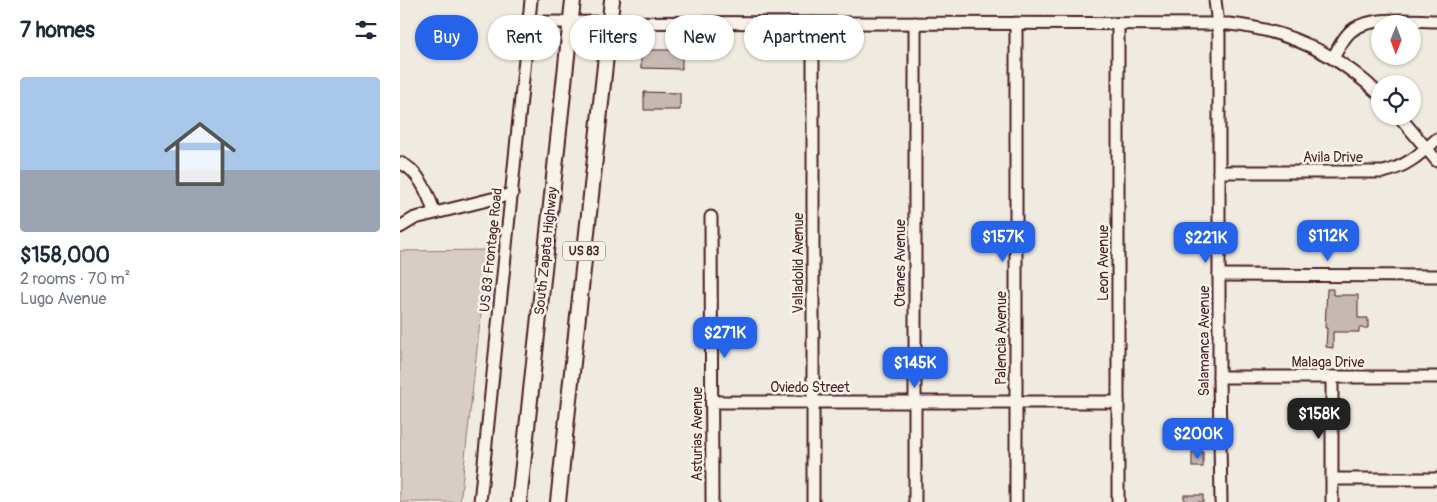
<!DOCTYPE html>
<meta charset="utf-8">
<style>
:root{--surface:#fff;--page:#f6f6f7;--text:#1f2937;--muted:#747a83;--line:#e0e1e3;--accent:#2563eb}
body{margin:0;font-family:Pangolin,sans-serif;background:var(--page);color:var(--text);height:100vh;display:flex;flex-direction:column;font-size:19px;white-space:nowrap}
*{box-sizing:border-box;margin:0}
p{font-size:16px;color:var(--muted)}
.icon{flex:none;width:28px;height:28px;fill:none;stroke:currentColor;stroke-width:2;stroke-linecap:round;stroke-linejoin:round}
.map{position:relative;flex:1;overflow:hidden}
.side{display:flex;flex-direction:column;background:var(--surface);width:400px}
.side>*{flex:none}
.banner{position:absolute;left:15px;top:15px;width:475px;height:45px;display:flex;gap:10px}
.needle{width:32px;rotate:181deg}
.controls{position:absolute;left:971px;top:15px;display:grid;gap:10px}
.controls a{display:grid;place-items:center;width:50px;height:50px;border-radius:50%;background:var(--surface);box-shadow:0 1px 4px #0004;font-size:25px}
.price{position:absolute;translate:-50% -42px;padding:0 11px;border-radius:10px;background:var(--accent);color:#fff;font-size:16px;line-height:32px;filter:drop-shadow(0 1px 2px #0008)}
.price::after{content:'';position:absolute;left:50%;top:30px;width:15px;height:11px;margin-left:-8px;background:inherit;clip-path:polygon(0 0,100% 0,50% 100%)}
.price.current{background:#222;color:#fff}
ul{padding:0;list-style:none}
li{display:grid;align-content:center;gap:10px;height:265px;padding:0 20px}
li+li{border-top:1px solid var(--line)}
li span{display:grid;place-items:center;height:155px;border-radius:5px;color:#555}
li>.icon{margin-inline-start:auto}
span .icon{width:90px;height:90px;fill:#fffc;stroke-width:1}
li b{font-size:21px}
h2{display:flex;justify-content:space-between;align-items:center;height:60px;padding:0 20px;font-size:21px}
.pill{padding:0 18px;border-radius:22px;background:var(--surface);box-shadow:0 1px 4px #0004;font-size:18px;line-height:45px}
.pill.current{background:var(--accent);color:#fff}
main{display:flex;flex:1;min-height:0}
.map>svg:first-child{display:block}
.green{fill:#d8cdc6;stroke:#917678}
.building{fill:#c6b8b3;stroke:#4a1f2b}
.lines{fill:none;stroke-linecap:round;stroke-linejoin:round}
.minor-casing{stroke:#4a1f2b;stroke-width:15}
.major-casing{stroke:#4a1f2b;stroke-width:18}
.minor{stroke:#f7f3e8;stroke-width:11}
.major{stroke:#f7f3e8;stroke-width:14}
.labels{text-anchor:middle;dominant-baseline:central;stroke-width:5;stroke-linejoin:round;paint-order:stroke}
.shield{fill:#f7f3e8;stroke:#7e5f64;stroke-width:1}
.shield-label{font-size:12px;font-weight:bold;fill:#4a1f2b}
.street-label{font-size:14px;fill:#4a1f2b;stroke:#f7f3e8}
</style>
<main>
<section class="side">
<h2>7 homes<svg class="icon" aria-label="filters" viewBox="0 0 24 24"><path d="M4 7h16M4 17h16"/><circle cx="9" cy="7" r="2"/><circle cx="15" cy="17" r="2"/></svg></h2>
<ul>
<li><span style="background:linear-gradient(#a9c7e8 60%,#9aa5b1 0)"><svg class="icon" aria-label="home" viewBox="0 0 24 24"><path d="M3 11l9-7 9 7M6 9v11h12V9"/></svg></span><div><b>$158,000</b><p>2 rooms · 70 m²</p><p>Lugo Avenue</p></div></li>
</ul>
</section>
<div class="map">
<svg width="1037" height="502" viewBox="0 0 1037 502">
<rect width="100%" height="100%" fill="#f0ebe0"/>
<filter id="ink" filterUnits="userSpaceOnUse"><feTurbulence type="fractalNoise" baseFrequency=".02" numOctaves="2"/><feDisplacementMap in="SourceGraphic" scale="10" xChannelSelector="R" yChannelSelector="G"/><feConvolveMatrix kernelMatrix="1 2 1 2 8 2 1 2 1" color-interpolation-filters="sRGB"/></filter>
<g filter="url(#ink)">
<!-- green -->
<polygon class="green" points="88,250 60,502 0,502 0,251"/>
<!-- building -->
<g class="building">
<polygon points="241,50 282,50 282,69 241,68"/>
<polygon points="244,92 280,93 280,110 244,110"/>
<polygon points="927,289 933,289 933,295 958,295 958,318 968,318 968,328 959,328 959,332 933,332 933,348 926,347 927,328 925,328"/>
<rect x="792" y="452" width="11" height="15"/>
<rect x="784" y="495" width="19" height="7"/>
</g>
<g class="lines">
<!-- minor casing -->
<g class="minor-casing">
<g id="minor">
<polyline points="815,0 819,34 819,377 821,502"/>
<path d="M 129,22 L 829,24 C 888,30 938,54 980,95"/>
<polyline points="616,23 616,502"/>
<polyline points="718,24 718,502"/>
<path d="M 933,58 C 938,49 943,38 950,32 C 968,15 1014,21 1037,21"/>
<polyline points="999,116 1037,161"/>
<path d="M 0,163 C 18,169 29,195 34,212"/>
<path d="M 819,172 L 983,172 C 1006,167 1019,155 1037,139"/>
<polyline points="311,217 312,502"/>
<polyline points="0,227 15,218 112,194"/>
<polyline points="819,275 1037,276"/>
<polyline points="819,377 1037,377"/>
<polyline points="312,402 718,402"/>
<polyline points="932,479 1037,479"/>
<polyline points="80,502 131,0"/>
<polyline points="413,502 413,23"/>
<polyline points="515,502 515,23"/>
<polyline points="932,502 932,377"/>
</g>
</g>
<!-- major casing -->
<g class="major-casing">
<g id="major">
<polyline points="119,502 173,0"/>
<polyline points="158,502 212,0"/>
</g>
</g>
<!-- minor -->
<use href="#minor" class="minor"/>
<!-- major -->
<use href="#major" class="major"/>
</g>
</g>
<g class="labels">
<!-- shield labels -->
<rect class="shield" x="163" y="241.5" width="42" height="19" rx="4"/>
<g class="shield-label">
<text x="184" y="251">US 83</text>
</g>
<!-- street labels -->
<g class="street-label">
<text x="933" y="157">Avila Drive</text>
<text transform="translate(91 250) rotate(-84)">US 83 Frontage Road</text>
<text transform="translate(146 251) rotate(-84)">South Zapata Highway</text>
<text transform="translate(398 263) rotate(-90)">Valladolid Avenue</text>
<text transform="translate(500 263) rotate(-90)">Otanes Avenue</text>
<text transform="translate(703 263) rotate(-90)">Leon Avenue</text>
<text transform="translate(601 338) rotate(-90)">Palencia Avenue</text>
<text transform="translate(804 341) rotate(-90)">Salamanca Avenue</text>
<text x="928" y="362">Malaga Drive</text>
<text x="410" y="387">Oviedo Street</text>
<text transform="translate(297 434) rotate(-90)">Asturias Avenue</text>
</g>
</g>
</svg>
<div class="controls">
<a><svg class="needle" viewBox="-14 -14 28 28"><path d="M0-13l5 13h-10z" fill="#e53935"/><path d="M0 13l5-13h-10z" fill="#747a83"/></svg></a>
<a><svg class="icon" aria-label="locate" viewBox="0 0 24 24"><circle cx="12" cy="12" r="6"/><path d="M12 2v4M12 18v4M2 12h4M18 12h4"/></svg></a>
</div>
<b class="price" style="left:928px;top:262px">$112K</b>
<b class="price" style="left:603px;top:263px">$157K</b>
<b class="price" style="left:806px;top:264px">$221K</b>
<b class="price" style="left:325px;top:359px">$271K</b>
<b class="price" style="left:515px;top:389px">$145K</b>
<b class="price current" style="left:919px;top:440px">$158K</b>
<b class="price" style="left:798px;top:460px">$200K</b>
<div class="banner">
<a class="pill current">Buy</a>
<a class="pill">Rent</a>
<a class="pill">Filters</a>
<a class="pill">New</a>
<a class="pill">Apartment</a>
</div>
</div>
</main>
